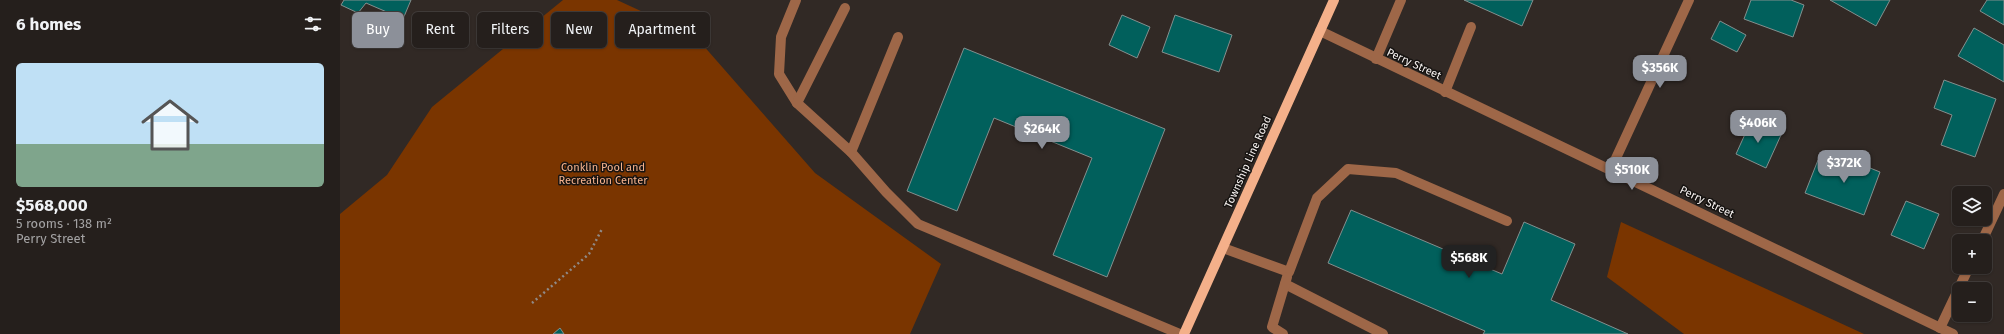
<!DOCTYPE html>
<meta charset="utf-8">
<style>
:root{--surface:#251f1c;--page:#2d2725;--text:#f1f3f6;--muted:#a3a2a3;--line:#423d3b;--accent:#8c9099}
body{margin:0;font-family:"Fira Sans",sans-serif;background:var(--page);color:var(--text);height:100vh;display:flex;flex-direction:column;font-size:15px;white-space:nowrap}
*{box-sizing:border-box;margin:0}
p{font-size:13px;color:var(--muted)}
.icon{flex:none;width:22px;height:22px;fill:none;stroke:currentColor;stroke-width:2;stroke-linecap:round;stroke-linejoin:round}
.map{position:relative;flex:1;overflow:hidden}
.drawer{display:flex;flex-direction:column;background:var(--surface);width:340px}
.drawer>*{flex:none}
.guide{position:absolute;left:12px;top:12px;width:380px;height:36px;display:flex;gap:8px}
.buttons{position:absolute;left:1612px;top:186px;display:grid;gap:8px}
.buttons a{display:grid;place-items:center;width:40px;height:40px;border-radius:6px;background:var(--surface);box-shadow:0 1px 3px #0004,0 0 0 1px var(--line);font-size:20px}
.price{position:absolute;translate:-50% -34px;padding:0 9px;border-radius:8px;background:var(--accent);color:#fff;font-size:13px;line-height:26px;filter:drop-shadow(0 1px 2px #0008)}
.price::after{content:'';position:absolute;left:50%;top:24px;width:12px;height:9px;margin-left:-6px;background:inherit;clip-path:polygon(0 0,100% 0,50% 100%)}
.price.on{background:#222;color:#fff}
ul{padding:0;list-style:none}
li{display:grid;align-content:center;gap:8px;height:212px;padding:0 16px}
li span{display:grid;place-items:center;height:124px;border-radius:6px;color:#555}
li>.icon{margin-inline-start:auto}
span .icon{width:72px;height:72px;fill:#fffc;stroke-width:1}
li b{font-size:17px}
h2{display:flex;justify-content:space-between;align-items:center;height:48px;padding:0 16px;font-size:17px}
.tag{padding:0 14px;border-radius:6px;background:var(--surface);box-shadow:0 1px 3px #0004,0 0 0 1px var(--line);font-size:14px;line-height:36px}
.tag.on{background:var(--accent);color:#fff}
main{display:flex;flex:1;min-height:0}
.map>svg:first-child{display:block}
.green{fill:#7a3500}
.building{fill:#01605c;stroke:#848f8e}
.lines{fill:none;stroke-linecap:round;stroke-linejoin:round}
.path{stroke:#908a87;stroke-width:2.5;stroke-dasharray:2 3;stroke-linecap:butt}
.minor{stroke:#9e6748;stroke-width:10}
.major{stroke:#f4b08a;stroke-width:10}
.labels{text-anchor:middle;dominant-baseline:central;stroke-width:3;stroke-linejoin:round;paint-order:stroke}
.street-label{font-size:11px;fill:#f7f2f0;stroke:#161311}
.park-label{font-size:11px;fill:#f5b28d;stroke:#161311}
</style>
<main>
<section class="drawer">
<h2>6 homes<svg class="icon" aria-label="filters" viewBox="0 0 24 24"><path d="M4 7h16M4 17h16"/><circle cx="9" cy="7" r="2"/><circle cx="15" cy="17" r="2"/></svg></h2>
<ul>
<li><span style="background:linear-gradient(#bfe0f5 65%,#7fa58c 0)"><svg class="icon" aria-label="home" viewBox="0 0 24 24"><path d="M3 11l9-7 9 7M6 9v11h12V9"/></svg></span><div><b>$568,000</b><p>5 rooms · 138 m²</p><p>Perry Street</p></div></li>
</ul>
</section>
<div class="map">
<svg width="1664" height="334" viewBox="0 0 1664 334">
<rect width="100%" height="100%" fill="#312925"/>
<!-- green -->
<g class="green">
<polygon points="223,0 277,0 355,36 475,173 601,264 570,334 0,334 0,214 47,175 92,107"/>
<polygon points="1281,222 1524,334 1344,334 1267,277"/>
</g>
<!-- building -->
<g class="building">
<polygon points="4,0 71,0 63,19 26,3 18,13 1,5"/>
<polygon points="1124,0 1193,0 1182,26"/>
<polygon points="1411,0 1451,0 1464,5 1453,37 1404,19"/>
<polygon points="1490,0 1550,0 1536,26"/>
<polygon points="1647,0 1664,0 1664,25 1640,11"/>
<polygon points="782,15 810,27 797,58 769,45"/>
<polygon points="835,15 892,35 879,72 822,52"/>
<polygon points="1380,21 1406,35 1397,52 1371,39"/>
<polygon points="1634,28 1664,45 1664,82 1618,56"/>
<polygon points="624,48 825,129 767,277 713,255 752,158 654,118 617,211 567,191"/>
<polygon points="1604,80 1656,99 1635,157 1601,145 1612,115 1594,108"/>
<polygon points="1411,121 1441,135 1426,168 1396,154"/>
<polygon points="1500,156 1540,172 1524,215 1465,193 1478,160 1496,167"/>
<polygon points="1566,201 1599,214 1584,249 1551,235"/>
<polygon points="1011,210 1162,274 1184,222 1235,244 1211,300 1288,334 1143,334 1145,331 988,263"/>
<polygon points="220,328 224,334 213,334"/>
</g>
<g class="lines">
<!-- path -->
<polyline class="path" points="192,303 249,254 262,229"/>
<!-- minor -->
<g class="minor">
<polyline points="456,0 441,37 439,74 457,103"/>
<polyline points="505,8 457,103 511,152"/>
<polyline points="980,31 1613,334"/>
<polyline points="558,37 511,152 546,192 578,224 840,334"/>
<polyline points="1036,59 1061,0"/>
<polyline points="1105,92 1131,27"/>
<polyline points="1271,169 1349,0"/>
<polyline points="1642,241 1664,194"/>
<polyline points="883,248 949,272 977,198 1008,169 1056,173 1167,221"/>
<polyline points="945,284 1043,334"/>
<polyline points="1600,328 1629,267"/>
<polyline points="943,334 932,327 947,277"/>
</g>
<!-- major -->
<polyline class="major" points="844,334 994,0"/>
</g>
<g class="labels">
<!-- street labels -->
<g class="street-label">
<text transform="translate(1074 64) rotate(25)">Perry Street</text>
<text transform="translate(908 162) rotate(-66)">Township Line Road</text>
<text transform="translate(1367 202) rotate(26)">Perry Street</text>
</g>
<!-- park labels -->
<g class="park-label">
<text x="263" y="167">Conklin Pool and<tspan x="263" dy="13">Recreation Center</tspan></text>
</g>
</g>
</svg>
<div class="buttons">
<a><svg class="icon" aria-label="layers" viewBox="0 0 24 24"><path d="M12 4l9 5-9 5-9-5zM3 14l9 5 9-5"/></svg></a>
<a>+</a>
<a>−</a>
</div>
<b class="price" style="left:1320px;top:89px">$356K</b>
<b class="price" style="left:1418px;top:144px">$406K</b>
<b class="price" style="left:702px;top:150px">$264K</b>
<b class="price" style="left:1504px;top:184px">$372K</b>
<b class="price" style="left:1292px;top:191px">$510K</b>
<b class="price on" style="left:1129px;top:279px">$568K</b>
<div class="guide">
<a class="tag on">Buy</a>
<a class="tag">Rent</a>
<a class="tag">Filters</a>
<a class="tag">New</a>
<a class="tag">Apartment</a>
</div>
</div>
</main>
